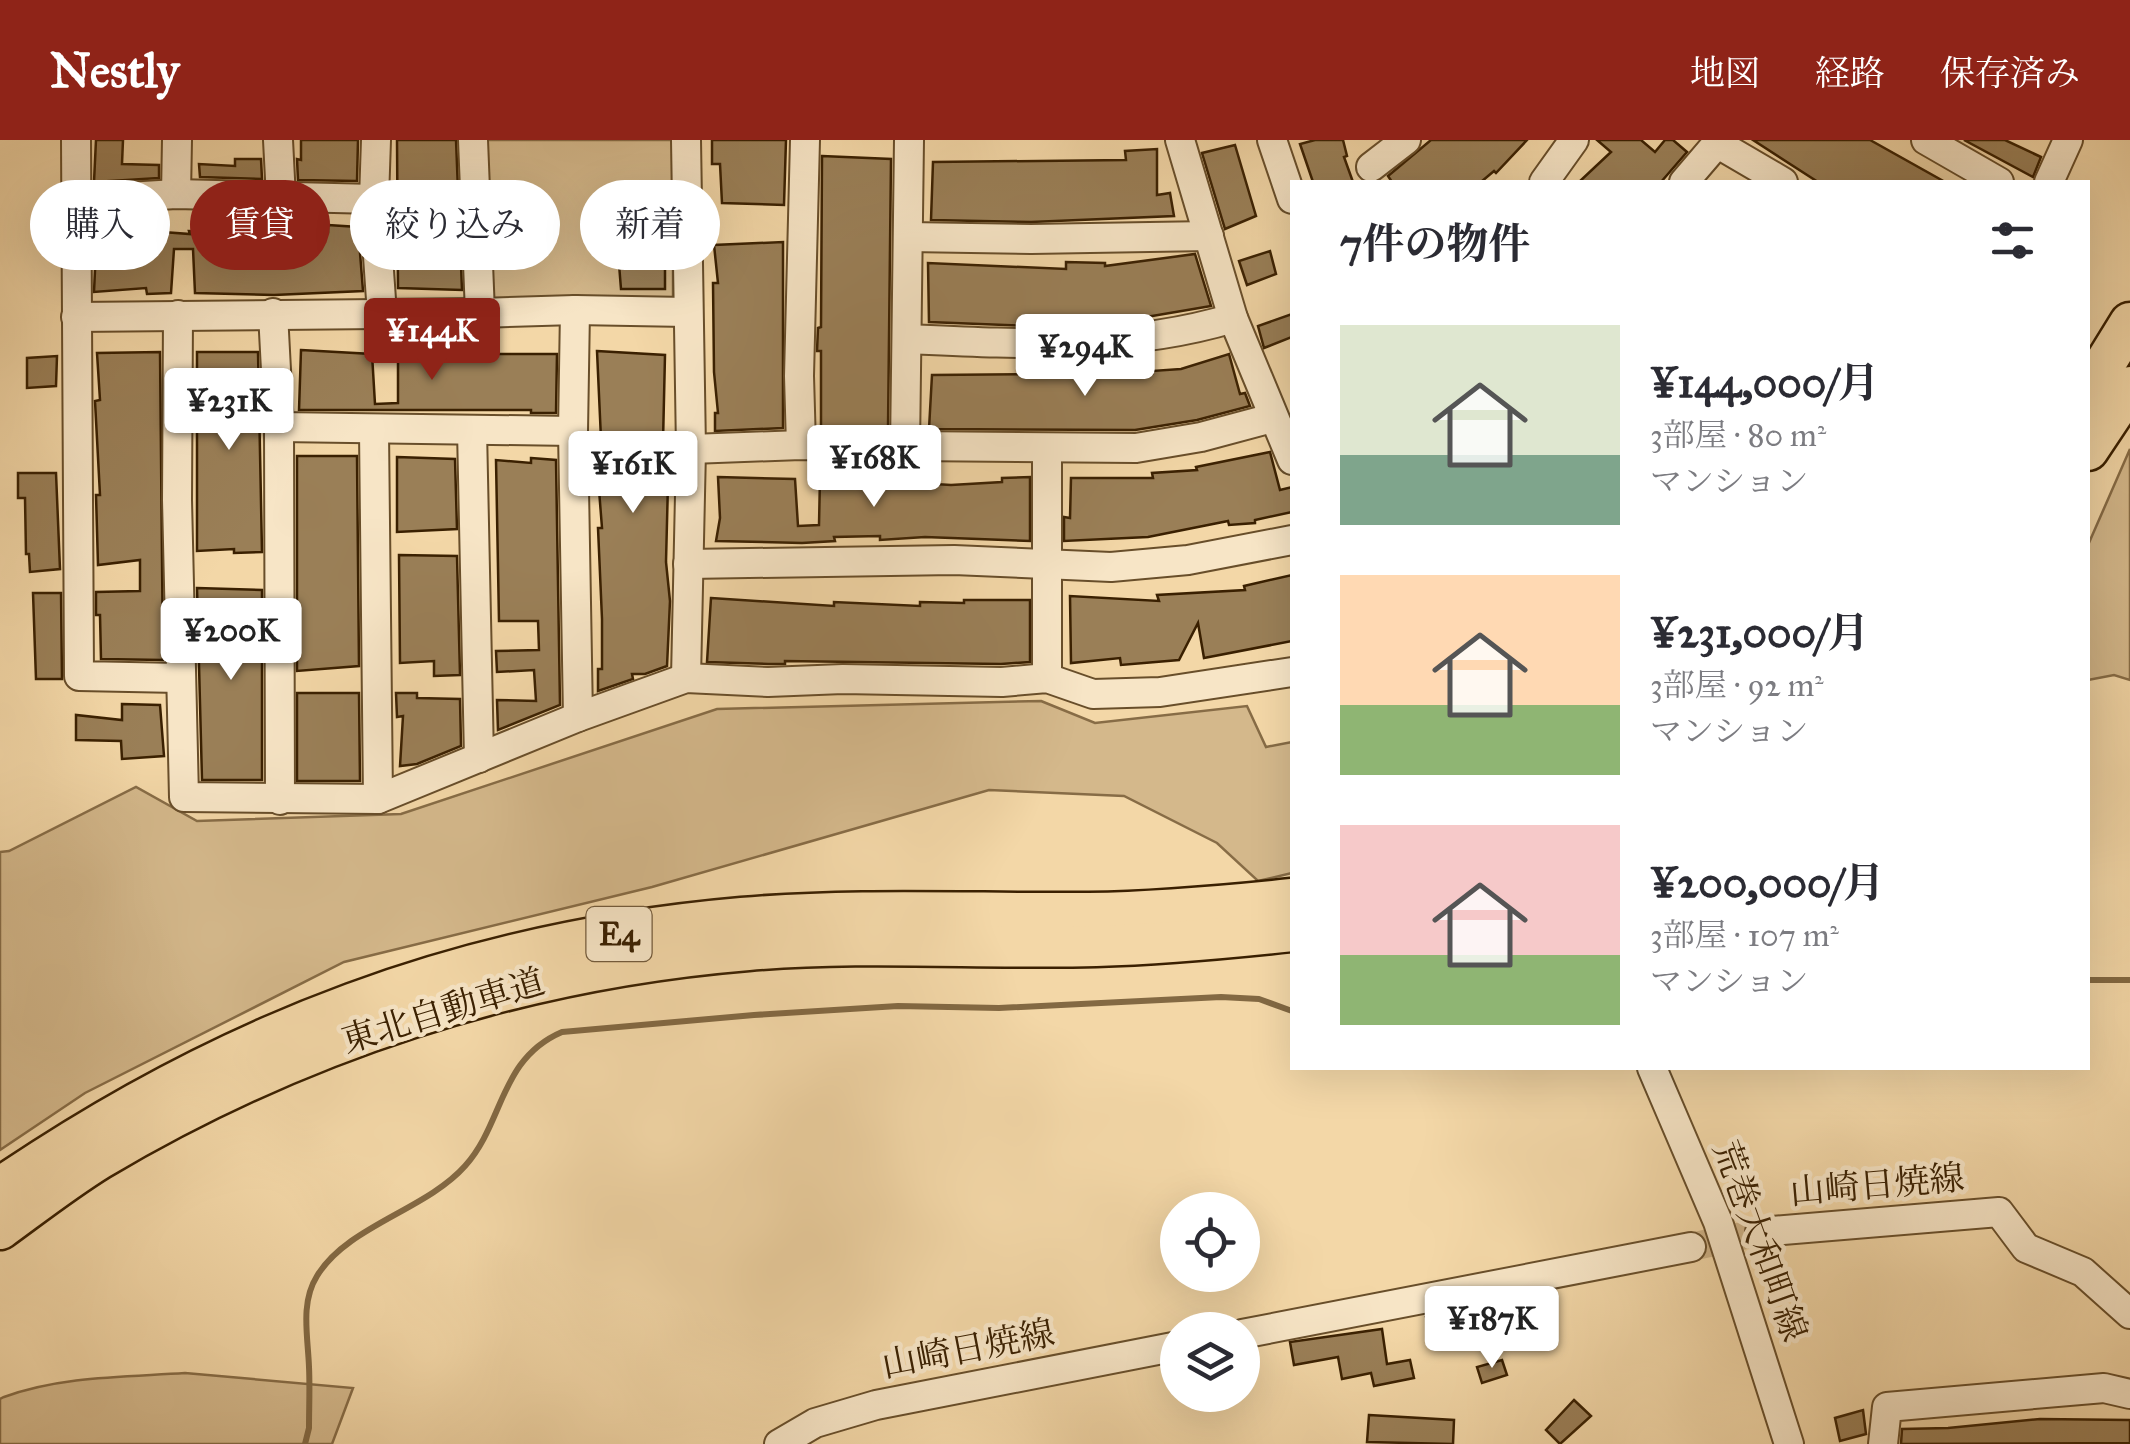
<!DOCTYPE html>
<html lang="ja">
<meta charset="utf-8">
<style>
:root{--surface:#fff;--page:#f2f2f3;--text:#2b2b33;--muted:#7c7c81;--accent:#8f2418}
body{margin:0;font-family:"IM FELL Great Primer","Noto Serif JP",serif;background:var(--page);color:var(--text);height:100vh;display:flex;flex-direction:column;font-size:38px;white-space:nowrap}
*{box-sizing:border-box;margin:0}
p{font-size:32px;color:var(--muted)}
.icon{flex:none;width:55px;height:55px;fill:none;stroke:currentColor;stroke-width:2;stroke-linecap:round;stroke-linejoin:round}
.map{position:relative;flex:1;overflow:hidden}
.side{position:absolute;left:1290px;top:40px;width:800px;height:890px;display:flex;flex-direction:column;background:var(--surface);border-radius:0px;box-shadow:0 10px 40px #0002}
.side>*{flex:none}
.hud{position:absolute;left:30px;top:40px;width:950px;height:90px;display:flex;gap:20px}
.fabs{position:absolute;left:1160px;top:1052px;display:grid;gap:20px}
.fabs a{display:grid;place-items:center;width:100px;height:100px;border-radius:50%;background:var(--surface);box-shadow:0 10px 40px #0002;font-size:50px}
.price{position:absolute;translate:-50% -85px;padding:0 22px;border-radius:10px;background:#fff;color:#222;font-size:32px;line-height:65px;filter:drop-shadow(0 2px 5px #0008)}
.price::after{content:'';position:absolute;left:50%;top:60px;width:30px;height:22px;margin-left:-15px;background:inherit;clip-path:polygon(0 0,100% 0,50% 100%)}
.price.selected{background:var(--accent);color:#fff}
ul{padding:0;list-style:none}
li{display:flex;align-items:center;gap:30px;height:250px;padding:0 50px}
li span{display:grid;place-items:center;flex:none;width:280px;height:200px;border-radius:0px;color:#555}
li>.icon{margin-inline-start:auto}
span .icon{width:120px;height:120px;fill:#fffc;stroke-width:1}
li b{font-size:42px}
h2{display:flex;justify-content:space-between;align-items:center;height:120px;padding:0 50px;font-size:42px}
.chip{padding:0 35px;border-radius:45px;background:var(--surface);box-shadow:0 10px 40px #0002;font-size:35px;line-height:90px}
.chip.selected{background:var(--accent);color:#fff}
header{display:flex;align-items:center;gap:60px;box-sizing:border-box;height:140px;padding:0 50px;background:var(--accent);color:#fff}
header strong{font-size:48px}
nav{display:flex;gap:55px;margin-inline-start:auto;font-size:35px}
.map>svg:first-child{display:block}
.green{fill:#d4b88b;stroke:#876c46;stroke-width:2.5}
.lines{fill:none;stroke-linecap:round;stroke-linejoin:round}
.stream{stroke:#836943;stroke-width:6}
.building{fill:#9a7f57;stroke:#3a2001;stroke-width:2.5}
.minor-tunnel{stroke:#ceb286;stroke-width:28;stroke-dasharray:28 14;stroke-linecap:butt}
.minor-casing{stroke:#684e2a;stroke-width:32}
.highway-casing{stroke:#3a2001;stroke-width:45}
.minor{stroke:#f7e5c6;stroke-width:28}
.highway{stroke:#f3d7a7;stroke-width:40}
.labels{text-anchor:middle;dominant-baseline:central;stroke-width:9;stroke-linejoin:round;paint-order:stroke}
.shield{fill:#f7e5c6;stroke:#735b3c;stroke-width:2.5}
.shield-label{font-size:32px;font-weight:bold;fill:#3a2001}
.street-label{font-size:35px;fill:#3a2001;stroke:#f7e5c6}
</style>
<header>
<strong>Nestly</strong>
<nav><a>地図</a><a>経路</a><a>保存済み</a></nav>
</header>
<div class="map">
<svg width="2130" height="1304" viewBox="0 0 2130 1304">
<rect width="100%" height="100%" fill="#f3d7a7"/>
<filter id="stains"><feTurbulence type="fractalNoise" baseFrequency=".002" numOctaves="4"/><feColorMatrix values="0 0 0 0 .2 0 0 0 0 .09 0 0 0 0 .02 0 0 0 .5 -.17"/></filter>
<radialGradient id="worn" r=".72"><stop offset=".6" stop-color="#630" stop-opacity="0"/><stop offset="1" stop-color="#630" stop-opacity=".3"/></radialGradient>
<!-- green -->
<g class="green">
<polygon points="483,0 673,0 673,162 489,164"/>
<polygon points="2130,309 2130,540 2114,535 2088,540 2088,405"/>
<polygon points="1041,561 1095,583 1247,566 1266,607 1292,602 1292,733 1258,741 1217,703 1124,656 989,650 652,747 344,822 85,953 0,1010 0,712 9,711 136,647 197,681 401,674 717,569"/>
<path d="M 185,1233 L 353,1248 L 332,1304 L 0,1304 L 0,1259 L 4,1257 C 61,1236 125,1237 185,1233 Z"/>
</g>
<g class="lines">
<!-- stream -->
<g class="stream">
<polyline points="2088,840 2130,840"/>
<path d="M 305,1304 L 309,1288 C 309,1268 310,1247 309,1227 C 308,1197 300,1163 317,1136 C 347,1086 426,1070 465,1026 C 504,983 499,919 562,892 L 754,875 L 898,866 L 999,868 L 1221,857 L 1259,859 L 1292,871"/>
</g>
</g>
<!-- building -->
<g class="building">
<polygon points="96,0 123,0 122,24 159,25 159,38 94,42"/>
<polygon points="301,0 358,0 357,41 298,40 297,19 301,20"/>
<polygon points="397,0 456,0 462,150 398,148"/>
<polygon points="712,0 786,0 784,65 722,63 720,24 712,24"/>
<polygon points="1315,0 1343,0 1347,16 1344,17 1353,42 1313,42 1300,4"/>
<polygon points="1431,0 1527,0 1496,33 1494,31 1481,42 1392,42 1388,36"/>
<polygon points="1597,0 1641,0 1655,12 1665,0 1673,0 1687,12 1661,42 1579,42 1611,12"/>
<polygon points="1753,0 1870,0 1945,42 1818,42"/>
<polygon points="1964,0 2005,0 2041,17 2033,37"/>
<polygon points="1235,5 1256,76 1225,89 1202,13"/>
<polygon points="1157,9 1157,55 1170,53 1174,76 1031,82 931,80 933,22 1126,20 1125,11"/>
<polygon points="822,16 891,19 888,288 821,288 821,211 817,211 818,188 821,187"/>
<polygon points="235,19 261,19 262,39 200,37 199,24 235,26"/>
<polygon points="328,85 358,87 363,151 274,155 195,153 193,109 174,109 171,153 147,154 146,148 94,152 97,87 190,94 189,91 237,92 237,88 328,92"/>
<polygon points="783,102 783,288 715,291 715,273 718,273 714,232 713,143 718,143 714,105"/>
<polygon points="1270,111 1276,134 1247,145 1239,121"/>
<polygon points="1195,114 1211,166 1111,183 1031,186 929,182 928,123 1066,129 1066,122 1105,123 1105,126"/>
<polygon points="665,122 665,149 621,149 619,124"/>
<polygon points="1292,174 1292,197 1264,208 1258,186"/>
<polygon points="301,210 372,214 375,264 398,263 398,216 446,218 447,214 557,214 556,273 531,273 531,270 299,270"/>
<polygon points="597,211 665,215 663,302 669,303 666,422 670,461 667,526 645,534 632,534 633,539 598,551 598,529 602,529 602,479 598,388 602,388 597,324 596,299 601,299"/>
<polygon points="160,212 163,520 101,519 100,475 96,475 96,452 140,451 140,420 98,425 96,355 100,355 95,261 100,260 97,213"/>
<polygon points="197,212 258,212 262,412 234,413 234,409 197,411"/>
<polygon points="1229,214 1240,254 1245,253 1250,266 1197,280 1135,290 929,289 932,235 1152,233 1151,231 1181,229"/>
<polygon points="57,216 56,246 27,248 27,218"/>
<polygon points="1270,312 1280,350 1292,347 1292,372 1255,380 1255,383 1229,385 1228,381 1148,397 1064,401 1064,377 1070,378 1071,338 1153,338 1152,333 1197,330 1196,327"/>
<polygon points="297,316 357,316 359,526 297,531"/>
<polygon points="397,317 455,319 457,389 397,392"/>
<polygon points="531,318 556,320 560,565 498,590 497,560 536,561 534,530 497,532 496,511 539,510 538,481 499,481 496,320 531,323"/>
<polygon points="18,333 56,333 60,429 30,432 29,414 26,414 25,358 18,358"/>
<polygon points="718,337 795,339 798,386 819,385 820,337 951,345 1002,342 1002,338 1030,337 1030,401 925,397 880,400 880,396 834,397 835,401 802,403 716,401 720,378"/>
<polygon points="399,415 457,416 460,535 434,536 434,521 400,523"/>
<polygon points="1292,435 1292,501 1204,518 1198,483 1179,520 1121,525 1120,518 1071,523 1070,456 1159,461 1157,455 1245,450 1244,446"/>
<polygon points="197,448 262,450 262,640 202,640"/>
<polygon points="33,453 61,453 62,539 36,539"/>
<polygon points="711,458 834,466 834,462 920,466 920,462 964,463 964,460 1030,460 1030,522 1001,524 785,521 785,524 768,524 707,522"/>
<polygon points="297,553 359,553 360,641 297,641"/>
<polygon points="396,553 417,553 417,558 460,559 461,606 417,624 400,626 403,576 397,577"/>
<polygon points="122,564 160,565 164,616 122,619 121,601 76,600 76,575 122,580"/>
<polygon points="1449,1172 1456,1200 1433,1206 1426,1177"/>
<polygon points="1382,1189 1387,1224 1410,1220 1414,1238 1374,1246 1371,1233 1342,1239 1338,1217 1294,1225 1290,1202"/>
<polygon points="1502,1220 1507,1235 1482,1243 1477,1227"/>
<polygon points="1574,1260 1591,1276 1560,1304 1546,1290"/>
<polygon points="1863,1270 1866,1294 1840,1301 1835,1278"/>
<polygon points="1369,1275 1454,1280 1453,1304 1367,1302"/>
<polygon points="2040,1279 2130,1280 2130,1303 1901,1304 1902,1289 1948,1288"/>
</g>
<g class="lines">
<!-- minor-tunnel -->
<polyline class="minor-tunnel" points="1691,1107 1760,1092"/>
<!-- minor casing -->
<g class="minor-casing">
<g id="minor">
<polyline points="76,0 79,536 179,538"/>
<polyline points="278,0 281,58"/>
<polyline points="376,0 374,59 382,174"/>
<polyline points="473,0 480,173"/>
<polyline points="1180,0 1233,178 1292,320"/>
<polyline points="1272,0 1292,59"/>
<polyline points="1926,0 1999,42"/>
<polyline points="1718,4 1783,42"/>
<polyline points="1371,27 1406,0"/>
<polyline points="1544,42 1574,0"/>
<polyline points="1684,42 1720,0"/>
<polyline points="2049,42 2068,0"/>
<polyline points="176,54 177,0"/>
<polyline points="79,60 176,54 374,59"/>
<polyline points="908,97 1031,99 1209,96"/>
<polyline points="575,170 573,291 578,577"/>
<polyline points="273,173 279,287 280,660"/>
<polyline points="178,175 177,360 184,657 378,659 578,577 686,538 768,542 843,539 1002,542 1047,538 1093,554 1160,552 1292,532"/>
<polyline points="76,177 480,173 575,170 687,172"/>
<path d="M 908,199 C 1018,204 1127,210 1233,178"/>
<polyline points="279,287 573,291"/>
<polyline points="472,290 479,618"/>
<polyline points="374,291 378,659"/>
<polyline points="801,305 799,236 805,0"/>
<polyline points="905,308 909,0"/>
<polyline points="1047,308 1047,538"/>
<polyline points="691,309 801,305 1136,308 1201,297 1272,278"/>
<polyline points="688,424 954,420 1111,427 1188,420 1292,400"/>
<polyline points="686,538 691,309 686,0"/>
<polyline points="1652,928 1718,1082 1789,1304"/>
<polyline points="1760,1092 1999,1072 2026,1108 2083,1132 2130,1174"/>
<polyline points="1242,1194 1691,1107"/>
<polyline points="779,1304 815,1283 876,1265 1178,1206"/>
<polyline points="1883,1304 1887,1267 2104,1248 2130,1254"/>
</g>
</g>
<!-- highway casing -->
<g class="highway-casing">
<g id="highway">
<polyline points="2088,251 2130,183"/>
<polyline points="2088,310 2130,247"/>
<path d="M 0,1048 C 228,892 465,802 742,778 C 857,768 974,774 1089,773 C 1158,772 1225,766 1292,759"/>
<path d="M 0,1089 C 33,1065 65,1040 99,1019 C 298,901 517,829 748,810 C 864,800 981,809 1096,806 C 1162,804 1227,798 1292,791"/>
</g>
</g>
<!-- minor -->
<use href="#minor" class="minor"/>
<!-- highway -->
<use href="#highway" class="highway"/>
</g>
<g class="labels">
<!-- shield labels -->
<rect class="shield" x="586.5" y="767" width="65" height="54" rx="8"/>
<g class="shield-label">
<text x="619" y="794">E4</text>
</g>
<!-- street labels -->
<g class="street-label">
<text transform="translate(443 871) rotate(-17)">東北自動車道</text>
<text transform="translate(1877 1045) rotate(-5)">山崎日焼線</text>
<text transform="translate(1760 1101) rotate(70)">荒巻大和町線</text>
<text transform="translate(968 1209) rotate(-11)">山崎日焼線</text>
</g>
</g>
<rect width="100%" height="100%" filter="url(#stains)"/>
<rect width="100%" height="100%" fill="url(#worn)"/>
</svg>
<div class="fabs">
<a><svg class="icon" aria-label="locate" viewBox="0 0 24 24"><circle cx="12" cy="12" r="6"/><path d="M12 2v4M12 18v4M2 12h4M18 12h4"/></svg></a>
<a><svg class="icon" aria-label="layers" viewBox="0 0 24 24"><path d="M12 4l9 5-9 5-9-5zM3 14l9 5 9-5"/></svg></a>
</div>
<b class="price selected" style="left:432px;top:243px">¥144K</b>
<b class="price" style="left:1085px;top:259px">¥294K</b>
<b class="price" style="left:229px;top:313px">¥231K</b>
<b class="price" style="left:874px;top:370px">¥168K</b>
<b class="price" style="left:633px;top:376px">¥161K</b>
<b class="price" style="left:231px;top:543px">¥200K</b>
<b class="price" style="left:1492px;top:1231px">¥187K</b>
<div class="hud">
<a class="chip">購入</a>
<a class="chip selected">賃貸</a>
<a class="chip">絞り込み</a>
<a class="chip">新着</a>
</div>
<section class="side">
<h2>7件の物件<svg class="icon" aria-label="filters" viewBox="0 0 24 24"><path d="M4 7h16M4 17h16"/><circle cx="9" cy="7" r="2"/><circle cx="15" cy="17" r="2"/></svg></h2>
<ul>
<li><span style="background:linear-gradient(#dfe7d0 65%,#7fa58c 0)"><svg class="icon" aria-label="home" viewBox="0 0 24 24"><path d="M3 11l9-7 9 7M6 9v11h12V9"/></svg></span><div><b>¥144,000/月</b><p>3部屋 · 80 m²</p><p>マンション</p></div></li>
<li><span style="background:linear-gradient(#ffd9b3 65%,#8fb573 0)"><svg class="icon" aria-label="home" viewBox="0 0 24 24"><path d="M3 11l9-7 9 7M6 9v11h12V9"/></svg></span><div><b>¥231,000/月</b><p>3部屋 · 92 m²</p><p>マンション</p></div></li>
<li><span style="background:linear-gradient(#f6c9c9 65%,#8fb573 0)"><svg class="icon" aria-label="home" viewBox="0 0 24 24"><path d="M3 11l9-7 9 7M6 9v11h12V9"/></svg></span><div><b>¥200,000/月</b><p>3部屋 · 107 m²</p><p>マンション</p></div></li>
</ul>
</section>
</div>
